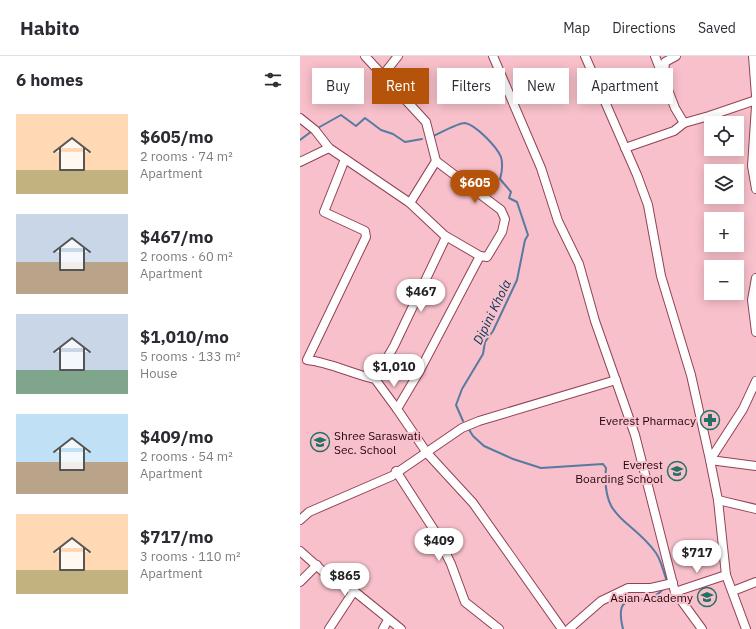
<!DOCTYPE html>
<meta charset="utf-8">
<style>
:root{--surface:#fff;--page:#f7f7f7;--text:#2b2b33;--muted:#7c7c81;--line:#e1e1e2;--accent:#b45309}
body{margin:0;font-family:"IBM Plex Sans",sans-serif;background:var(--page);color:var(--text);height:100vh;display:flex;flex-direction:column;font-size:15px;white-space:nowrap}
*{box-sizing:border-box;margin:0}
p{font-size:13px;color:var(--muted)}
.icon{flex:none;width:22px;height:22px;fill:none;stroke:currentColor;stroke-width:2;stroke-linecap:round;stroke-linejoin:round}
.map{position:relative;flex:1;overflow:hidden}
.panel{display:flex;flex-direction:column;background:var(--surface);width:300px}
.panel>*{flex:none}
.top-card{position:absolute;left:12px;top:12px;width:380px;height:36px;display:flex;gap:8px}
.buttons{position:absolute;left:404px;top:60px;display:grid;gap:8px}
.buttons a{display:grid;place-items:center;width:40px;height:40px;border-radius:0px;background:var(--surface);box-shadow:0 2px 10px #0003;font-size:20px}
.price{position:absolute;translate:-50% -34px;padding:0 9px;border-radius:14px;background:#fff;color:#222;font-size:13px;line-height:26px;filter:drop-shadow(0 1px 2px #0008)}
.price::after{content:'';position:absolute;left:50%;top:24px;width:12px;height:9px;margin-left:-6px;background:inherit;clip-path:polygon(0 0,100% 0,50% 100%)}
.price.current{background:var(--accent);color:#fff}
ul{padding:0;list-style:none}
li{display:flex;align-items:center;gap:12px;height:100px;padding:0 16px}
li span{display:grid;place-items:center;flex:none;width:112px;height:80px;border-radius:0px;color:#555}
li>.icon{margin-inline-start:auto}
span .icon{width:48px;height:48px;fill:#fffc;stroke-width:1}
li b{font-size:17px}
h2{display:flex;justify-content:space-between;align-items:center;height:48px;padding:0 16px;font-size:17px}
.tag{padding:0 14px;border-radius:0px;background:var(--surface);box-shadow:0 2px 10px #0003;font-size:14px;line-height:36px}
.tag.current{background:var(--accent);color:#fff}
header{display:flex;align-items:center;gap:24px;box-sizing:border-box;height:56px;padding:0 20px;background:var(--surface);border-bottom:1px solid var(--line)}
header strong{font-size:19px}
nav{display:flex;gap:22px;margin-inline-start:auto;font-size:14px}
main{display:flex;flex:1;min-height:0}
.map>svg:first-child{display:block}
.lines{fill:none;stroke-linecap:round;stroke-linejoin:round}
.stream{stroke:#567aa2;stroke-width:2}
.street-casing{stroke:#924257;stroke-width:10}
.street{stroke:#fff;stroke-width:8}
.labels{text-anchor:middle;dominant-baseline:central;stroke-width:4;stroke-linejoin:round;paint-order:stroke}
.poi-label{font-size:12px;fill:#24050e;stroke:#f8c0ca;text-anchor:end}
.water-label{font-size:13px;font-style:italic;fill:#04375a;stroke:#f8c0ca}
</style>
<header>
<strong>Habito</strong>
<nav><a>Map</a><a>Directions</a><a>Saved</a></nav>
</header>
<main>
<section class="panel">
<h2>6 homes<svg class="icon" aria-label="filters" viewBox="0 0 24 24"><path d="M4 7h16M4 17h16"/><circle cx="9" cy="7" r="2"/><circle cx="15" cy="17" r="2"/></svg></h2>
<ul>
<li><span style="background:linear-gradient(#ffd9b3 70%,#c2b280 0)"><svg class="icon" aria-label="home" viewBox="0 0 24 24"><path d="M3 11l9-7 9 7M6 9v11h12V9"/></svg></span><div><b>$605/mo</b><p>2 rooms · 74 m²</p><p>Apartment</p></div></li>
<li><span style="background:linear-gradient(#c9d6e8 60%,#b9a48a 0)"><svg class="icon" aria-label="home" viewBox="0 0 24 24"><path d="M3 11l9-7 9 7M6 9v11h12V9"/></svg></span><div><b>$467/mo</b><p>2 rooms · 60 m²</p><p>Apartment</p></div></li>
<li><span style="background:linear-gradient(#c9d6e8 70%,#7fa58c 0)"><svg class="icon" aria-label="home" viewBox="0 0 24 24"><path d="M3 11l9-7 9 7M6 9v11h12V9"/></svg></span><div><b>$1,010/mo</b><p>5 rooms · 133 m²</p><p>House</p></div></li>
<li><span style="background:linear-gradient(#bfe0f5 60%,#b9a48a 0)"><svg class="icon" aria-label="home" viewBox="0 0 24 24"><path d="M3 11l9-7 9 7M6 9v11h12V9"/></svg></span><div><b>$409/mo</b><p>2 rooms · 54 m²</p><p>Apartment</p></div></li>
<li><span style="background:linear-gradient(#ffd9b3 70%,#c2b280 0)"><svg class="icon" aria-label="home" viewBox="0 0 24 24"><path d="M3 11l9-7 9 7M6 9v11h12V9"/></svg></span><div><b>$717/mo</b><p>3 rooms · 110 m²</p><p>Apartment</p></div></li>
</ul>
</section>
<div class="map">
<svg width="456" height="573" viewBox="0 0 456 573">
<rect width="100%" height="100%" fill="#f8c0ca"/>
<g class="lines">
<!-- stream -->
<g class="stream">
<polyline points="16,73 41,59 56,70 65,62 81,74 93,78 105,86 122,83"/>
<path d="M 133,80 C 140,77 158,67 165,67 C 176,69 197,91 201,101 C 203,108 202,116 200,123 L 211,136 L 209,142 L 217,146 L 228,179 L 225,184 L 217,224 L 193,275 L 185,286 L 183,298 L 162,333 L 156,349 L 163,365"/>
<polyline points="0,84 12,75"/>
<path d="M 168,372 L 173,380 L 184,390 L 213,403 L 241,412 L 303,408 L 306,412 C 301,465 331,462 356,497 C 362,506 363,516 367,525"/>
<path d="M 323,573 C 312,528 344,556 363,533"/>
</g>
<!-- street casing -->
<g class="street-casing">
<g id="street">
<polyline points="65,0 126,66 136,105 110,147"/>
<polyline points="193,0 241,112 258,165 279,208 295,265 335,379 375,536 402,573"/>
<polyline points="285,0 337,119 348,149 361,220 391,319 410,404 418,444 426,519 446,573"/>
<polyline points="355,0 375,52 384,67"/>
<polyline points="453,0 456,40"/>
<polyline points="364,18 365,6 376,0"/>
<polyline points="83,19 98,0"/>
<polyline points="456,50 452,110 456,133"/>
<polyline points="0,62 15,74 29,92 110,147 144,179 180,200 119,316 97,353 127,397 173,447 262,573"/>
<polyline points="325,92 374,75 384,67 409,60 456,44"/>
<path d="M 45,103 L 24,156 L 65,175 L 66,181 L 7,304 C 29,306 52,318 75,323 L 97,353"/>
<polyline points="136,105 201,154 205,163 202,176 187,201 180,200"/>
<polyline points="0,106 29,92"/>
<polyline points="456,222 452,244 456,276"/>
<polyline points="75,323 94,290 146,181"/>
<polyline points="456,325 443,353 410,404 456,410"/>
<polyline points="96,415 136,477 151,508 165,546 199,573"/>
<polyline points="418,444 456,453"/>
<polyline points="0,464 9,456 92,420 162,372 179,365 316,324"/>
<polyline points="0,495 27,519 54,535 101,573"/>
<polyline points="0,526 17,509"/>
<polyline points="433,535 456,526"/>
<polyline points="375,536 426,519"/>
<polyline points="29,573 54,535"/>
<polyline points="83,573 88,564"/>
<polyline points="269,573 301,545 328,532 351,532 373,527"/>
</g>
</g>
<!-- street -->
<use href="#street" class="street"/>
</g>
<!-- icons -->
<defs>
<g id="pharmacy-ring" transform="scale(1)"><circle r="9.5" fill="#f8c0ca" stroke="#277068" stroke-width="1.5"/><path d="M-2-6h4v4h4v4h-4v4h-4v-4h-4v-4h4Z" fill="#277068"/></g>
<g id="school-ring" transform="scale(1)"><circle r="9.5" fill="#f8c0ca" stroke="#277068" stroke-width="1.5"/><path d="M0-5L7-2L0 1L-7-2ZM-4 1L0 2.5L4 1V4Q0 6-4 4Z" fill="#277068"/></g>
</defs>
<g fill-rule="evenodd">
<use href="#pharmacy-ring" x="410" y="364"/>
<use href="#school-ring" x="20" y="386"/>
<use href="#school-ring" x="377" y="415"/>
<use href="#school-ring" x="407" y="541"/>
</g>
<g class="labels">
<!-- poi labels -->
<g class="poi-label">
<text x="396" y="364">Everest Pharmacy</text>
<text x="34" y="379" text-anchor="start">Shree Saraswati<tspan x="34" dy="14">Sec. School</tspan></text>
<text x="363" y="408">Everest<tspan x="363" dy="14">Boarding School</tspan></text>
<text x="393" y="541">Asian Academy</text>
</g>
<!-- water labels -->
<g class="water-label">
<text transform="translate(192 256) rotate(-64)">Dipini Khola</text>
</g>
</g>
</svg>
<div class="buttons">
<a><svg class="icon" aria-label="locate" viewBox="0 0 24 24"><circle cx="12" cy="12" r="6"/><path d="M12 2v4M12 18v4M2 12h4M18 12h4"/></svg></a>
<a><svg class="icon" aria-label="layers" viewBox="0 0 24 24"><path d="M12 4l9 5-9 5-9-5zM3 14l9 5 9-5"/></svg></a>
<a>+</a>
<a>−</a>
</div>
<b class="price current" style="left:175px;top:148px">$605</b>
<b class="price" style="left:121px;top:257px">$467</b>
<b class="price" style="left:94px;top:332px">$1,010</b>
<b class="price" style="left:139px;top:506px">$409</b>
<b class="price" style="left:397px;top:518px">$717</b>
<b class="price" style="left:45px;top:541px">$865</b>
<div class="top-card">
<a class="tag">Buy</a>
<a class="tag current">Rent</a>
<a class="tag">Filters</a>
<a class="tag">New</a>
<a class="tag">Apartment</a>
</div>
</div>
</main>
